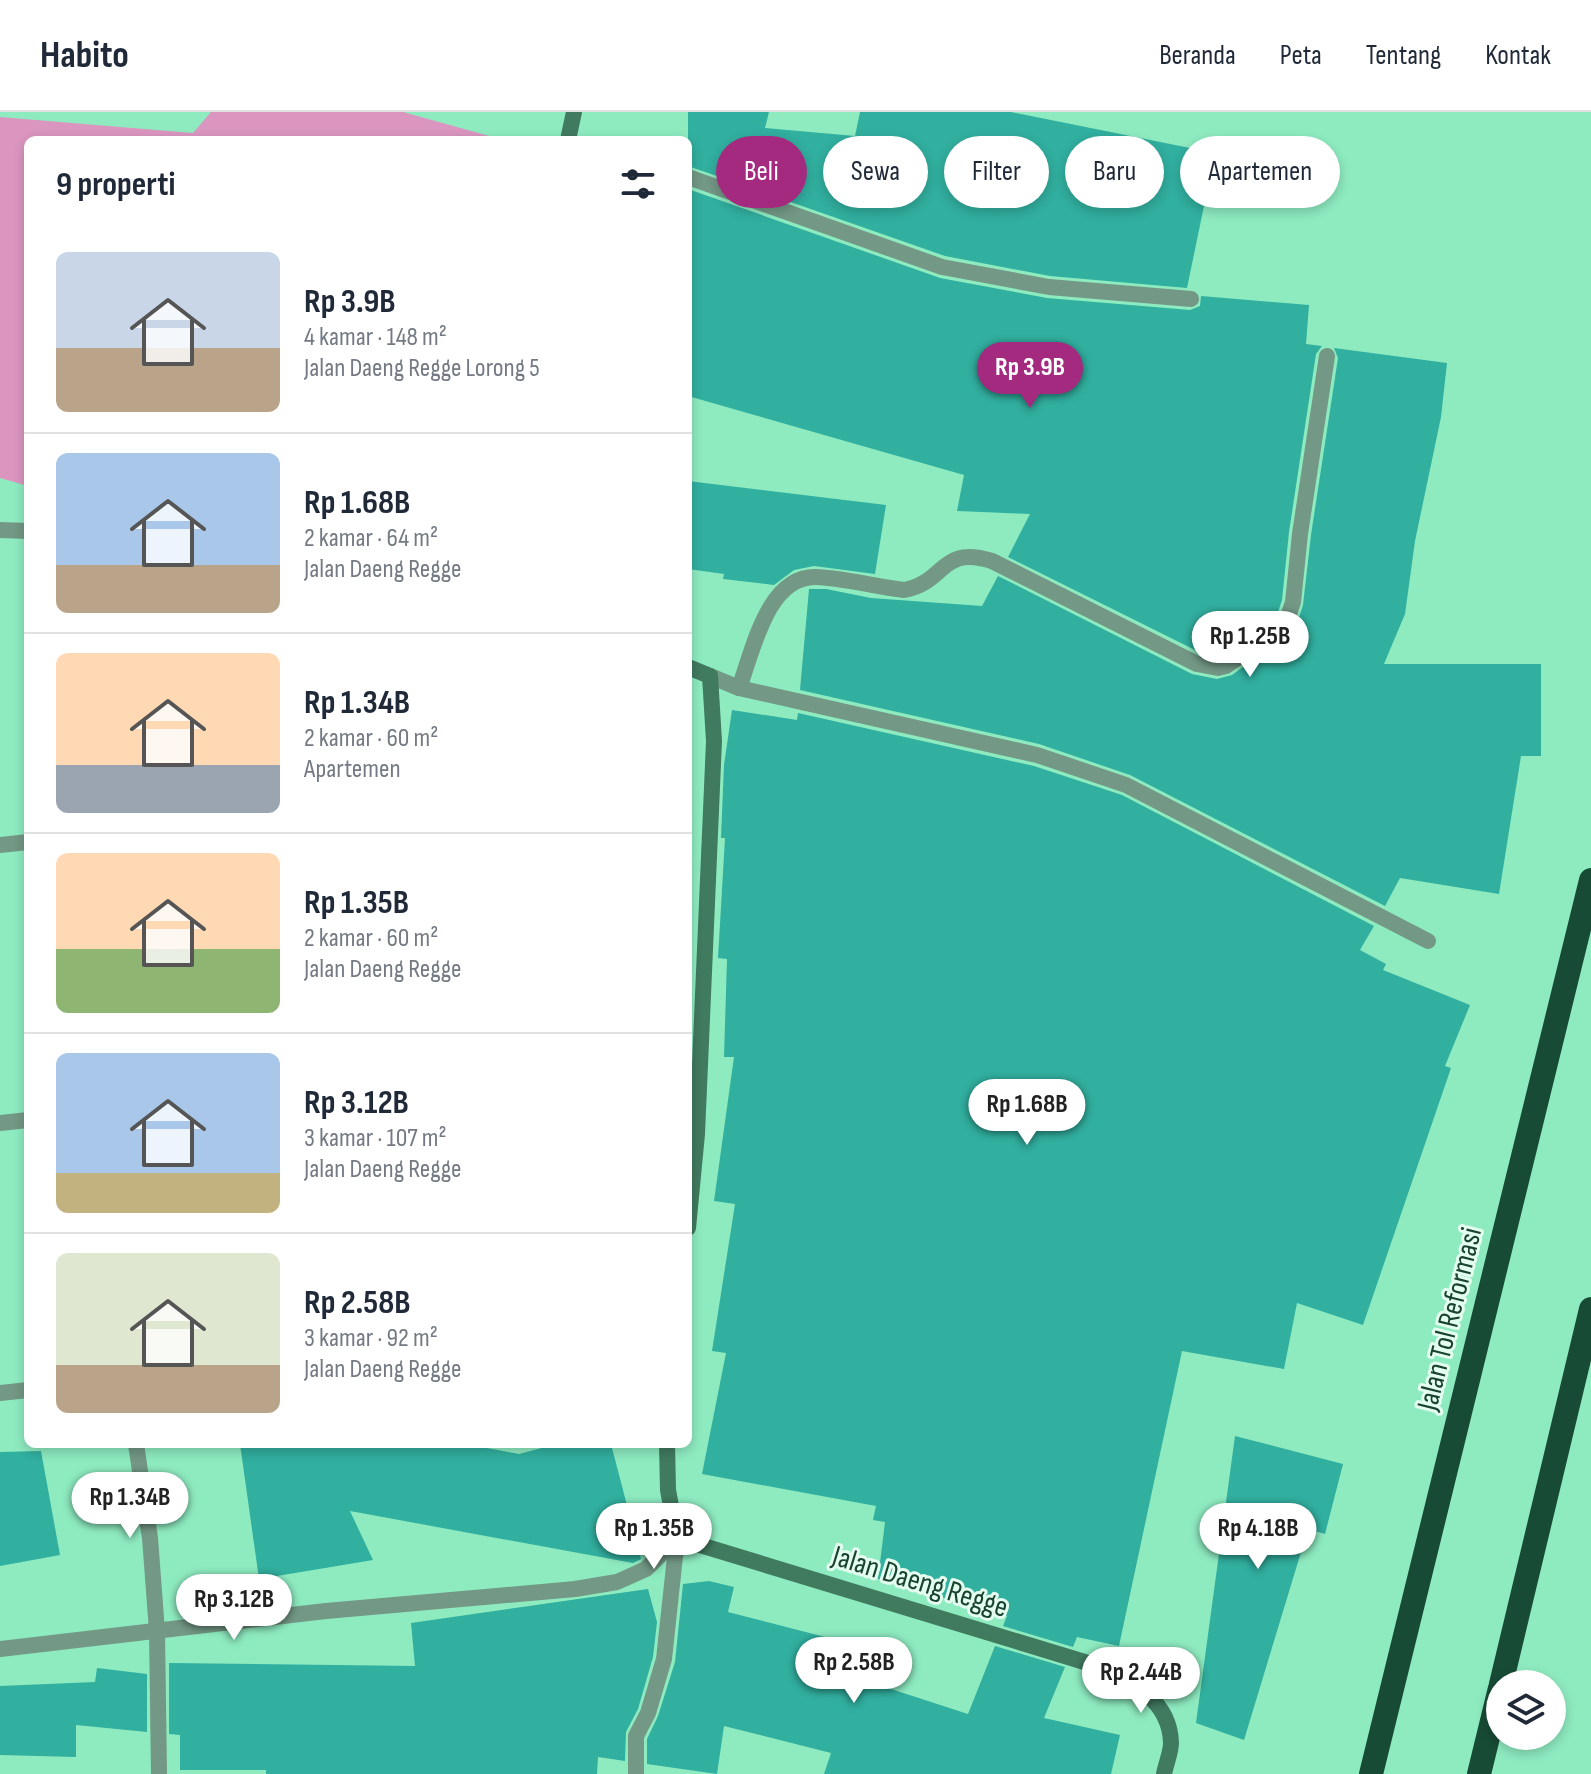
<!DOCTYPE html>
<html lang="id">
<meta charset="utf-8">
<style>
:root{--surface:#fff;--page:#f2f2f3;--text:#1f2937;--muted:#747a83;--line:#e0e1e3;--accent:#a42a80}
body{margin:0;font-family:"Sofia Sans Condensed",sans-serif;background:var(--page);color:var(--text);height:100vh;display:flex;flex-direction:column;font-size:30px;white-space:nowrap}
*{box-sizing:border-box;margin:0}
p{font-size:26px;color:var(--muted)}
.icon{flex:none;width:44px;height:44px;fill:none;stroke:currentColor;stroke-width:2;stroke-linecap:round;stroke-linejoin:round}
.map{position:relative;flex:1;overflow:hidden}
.sheet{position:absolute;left:24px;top:24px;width:668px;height:1312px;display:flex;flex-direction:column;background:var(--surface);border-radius:12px;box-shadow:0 4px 12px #0003}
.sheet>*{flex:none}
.top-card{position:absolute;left:716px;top:24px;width:754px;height:72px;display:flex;gap:16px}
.fabs{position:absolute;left:1486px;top:1558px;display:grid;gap:16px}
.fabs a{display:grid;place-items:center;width:80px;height:80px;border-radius:50%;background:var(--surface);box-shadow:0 4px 12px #0003;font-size:40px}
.price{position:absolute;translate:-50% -68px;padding:0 18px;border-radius:28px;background:#fff;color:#222;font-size:26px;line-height:52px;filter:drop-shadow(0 2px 4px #0008)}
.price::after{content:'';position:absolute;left:50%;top:48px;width:24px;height:18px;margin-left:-12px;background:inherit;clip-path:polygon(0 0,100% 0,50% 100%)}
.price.active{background:var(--accent);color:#fff}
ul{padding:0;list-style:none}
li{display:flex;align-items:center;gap:24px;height:200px;padding:0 32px}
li+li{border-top:2px solid var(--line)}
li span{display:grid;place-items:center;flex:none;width:224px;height:160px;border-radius:12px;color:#555}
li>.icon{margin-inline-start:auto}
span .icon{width:96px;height:96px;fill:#fffc;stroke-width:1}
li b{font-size:34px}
h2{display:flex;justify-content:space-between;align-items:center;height:96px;padding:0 32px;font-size:34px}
.chip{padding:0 28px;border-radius:36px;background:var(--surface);box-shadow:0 4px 12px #0003;font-size:28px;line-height:72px}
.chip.active{background:var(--accent);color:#fff}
header{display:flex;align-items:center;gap:48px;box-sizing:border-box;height:112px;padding:0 40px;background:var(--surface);border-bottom:2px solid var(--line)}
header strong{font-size:38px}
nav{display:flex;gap:44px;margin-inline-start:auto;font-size:28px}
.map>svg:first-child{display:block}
.green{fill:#db96c0}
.building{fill:#31af9f}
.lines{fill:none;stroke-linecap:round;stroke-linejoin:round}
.street{stroke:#739885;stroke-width:16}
.secondary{stroke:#407a5f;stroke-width:16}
.highway{stroke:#184b36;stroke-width:24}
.labels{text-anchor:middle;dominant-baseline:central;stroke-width:6;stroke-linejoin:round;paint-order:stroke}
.street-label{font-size:30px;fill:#1a4230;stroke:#e3fdef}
</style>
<header>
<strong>Habito</strong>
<nav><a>Beranda</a><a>Peta</a><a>Tentang</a><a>Kontak</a></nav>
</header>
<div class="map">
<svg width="1591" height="1662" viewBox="0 0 1591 1662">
<rect width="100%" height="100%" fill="#8eebc0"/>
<!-- green -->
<polygon class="green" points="211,0 403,0 500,27 28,28 28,374 0,366 0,5 193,21"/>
<!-- building -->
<g class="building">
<polygon points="688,0 769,0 765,16 855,24 860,0 1011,0 1215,41 1187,176 1050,164 945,144 688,54"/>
<polygon points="688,77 940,166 1047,186 1190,198 1200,194 1201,184 1309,193 1306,232 1322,234 1316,242 1289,420 1282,488 1278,500 1270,509 1221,544 1201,541 1008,445 1030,402 957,399 964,363 688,284"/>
<polygon points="1334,236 1447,251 1441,305 1415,429 1405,502 1384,552 1541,552 1541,644 1521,644 1499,782 1400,766 1385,794 1130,663 1039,632 800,578 809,477 826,477 871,486 982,494 998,464 1192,562 1217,567 1232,563 1286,524 1298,509 1303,493 1311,423 1338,246"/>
<polygon points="688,369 886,393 875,462 814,454 794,458 774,473 723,467 724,462 688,457"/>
<polygon points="732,598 797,608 798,601 1034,654 1122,683 1374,814 1360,838 1386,852 1383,858 1470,893 1445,954 1451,956 1363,1213 1297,1191 1284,1257 1182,1239 1119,1534 1077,1525 1073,1535 1003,1514 1007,1504 878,1467 885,1410 873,1408 876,1394 702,1362 726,1241 712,1239 735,1092 714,1089 734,945 724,945 727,847 718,846 725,726 721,726 724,653"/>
<polygon points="1235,1324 1343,1352 1325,1422 1308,1417 1244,1628 1196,1611"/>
<polygon points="240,1332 465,1332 519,1342 557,1332 611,1332 641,1447 633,1451 350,1399 373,1448 259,1467"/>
<polygon points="41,1339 60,1443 0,1454 0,1340"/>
<polygon points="709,1469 734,1475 728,1500 856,1533 848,1563 968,1602 995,1534 1065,1555 1044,1606 1120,1623 1111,1662 824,1662 831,1641 724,1614 717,1662 647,1652 647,1627 658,1604 675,1550 683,1472"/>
<polygon points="648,1477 657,1510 653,1545 638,1597 626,1620 625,1649 598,1645 597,1662 266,1662 266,1658 180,1658 180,1623 169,1622 169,1551 415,1554 411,1511"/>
<polygon points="97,1556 147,1562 147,1620 76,1613 76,1645 0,1643 0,1574 95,1570"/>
</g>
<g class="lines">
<!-- street -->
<g class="street">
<polyline points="688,65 942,155 1049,175 1191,187"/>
<polyline points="0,418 28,419"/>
<polyline points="710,564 739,576 1037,643 1126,673 1428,829"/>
<path d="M 739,576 C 753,539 767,464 816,465 C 845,466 875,475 904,478 C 947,470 939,433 992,449 L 1197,552 L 1218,556 L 1226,554 L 1278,517 L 1288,505 L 1293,490 L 1300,422 L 1327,244"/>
<polyline points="0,733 28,730"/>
<polyline points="0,1011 28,1008"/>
<polyline points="0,1281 28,1278"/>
<polyline points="136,1332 150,1426 157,1519 159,1662"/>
<polyline points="0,1537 326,1499 575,1477 617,1470 646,1457 677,1426"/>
<polyline points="636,1662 636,1624 648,1601 664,1547 677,1426"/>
</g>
<!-- secondary -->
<g class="secondary">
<polyline points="568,28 574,0"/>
<polyline points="688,555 710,564 714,629 697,1022 688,1116"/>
<path d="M 667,1332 L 668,1378 L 677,1426 L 1101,1555 C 1134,1571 1170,1589 1171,1631 C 1171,1640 1166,1652 1164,1662"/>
</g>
<!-- highway -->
<g class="highway">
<polyline points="1501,1572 1591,1197"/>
<polyline points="1371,1662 1591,768"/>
<polyline points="1479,1662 1500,1576"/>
</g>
</g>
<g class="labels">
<!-- street labels -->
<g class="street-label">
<text transform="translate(1450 1207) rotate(-76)">Jalan Tol Reformasi</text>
<text transform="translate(920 1470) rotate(17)">Jalan Daeng Regge</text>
</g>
</g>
</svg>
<div class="fabs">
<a><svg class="icon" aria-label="layers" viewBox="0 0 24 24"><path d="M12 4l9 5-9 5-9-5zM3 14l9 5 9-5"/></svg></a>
</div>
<b class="price active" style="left:1030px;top:298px">Rp 3.9B</b>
<b class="price" style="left:1250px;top:567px">Rp 1.25B</b>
<b class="price" style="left:1027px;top:1035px">Rp 1.68B</b>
<b class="price" style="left:130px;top:1428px">Rp 1.34B</b>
<b class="price" style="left:654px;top:1459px">Rp 1.35B</b>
<b class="price" style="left:1258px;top:1459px">Rp 4.18B</b>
<b class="price" style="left:234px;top:1530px">Rp 3.12B</b>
<b class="price" style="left:854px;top:1593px">Rp 2.58B</b>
<b class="price" style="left:1141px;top:1603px">Rp 2.44B</b>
<div class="top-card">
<a class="chip active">Beli</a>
<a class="chip">Sewa</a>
<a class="chip">Filter</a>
<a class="chip">Baru</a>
<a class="chip">Apartemen</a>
</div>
<section class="sheet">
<h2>9 properti<svg class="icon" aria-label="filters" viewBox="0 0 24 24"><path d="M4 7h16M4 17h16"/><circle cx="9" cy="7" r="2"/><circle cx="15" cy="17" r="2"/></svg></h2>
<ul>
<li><span style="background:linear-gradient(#c9d6e8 60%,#b9a48a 0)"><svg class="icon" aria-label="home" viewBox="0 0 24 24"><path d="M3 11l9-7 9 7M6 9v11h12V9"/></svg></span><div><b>Rp 3.9B</b><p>4 kamar · 148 m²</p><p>Jalan Daeng Regge Lorong 5</p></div></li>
<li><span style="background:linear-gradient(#a9c7e8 70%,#b9a48a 0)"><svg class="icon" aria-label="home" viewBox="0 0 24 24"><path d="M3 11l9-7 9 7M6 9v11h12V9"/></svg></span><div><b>Rp 1.68B</b><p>2 kamar · 64 m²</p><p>Jalan Daeng Regge</p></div></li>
<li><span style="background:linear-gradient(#ffd9b3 70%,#9aa5b1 0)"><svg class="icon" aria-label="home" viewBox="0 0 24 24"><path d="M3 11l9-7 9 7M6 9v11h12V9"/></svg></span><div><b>Rp 1.34B</b><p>2 kamar · 60 m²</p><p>Apartemen</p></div></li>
<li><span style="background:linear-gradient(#ffd9b3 60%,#8fb573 0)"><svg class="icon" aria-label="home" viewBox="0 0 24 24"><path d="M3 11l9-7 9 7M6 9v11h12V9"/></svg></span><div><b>Rp 1.35B</b><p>2 kamar · 60 m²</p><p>Jalan Daeng Regge</p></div></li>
<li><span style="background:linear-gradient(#a9c7e8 75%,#c2b280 0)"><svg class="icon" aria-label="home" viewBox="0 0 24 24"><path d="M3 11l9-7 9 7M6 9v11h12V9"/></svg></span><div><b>Rp 3.12B</b><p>3 kamar · 107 m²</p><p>Jalan Daeng Regge</p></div></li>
<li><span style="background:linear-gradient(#dfe7d0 70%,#b9a48a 0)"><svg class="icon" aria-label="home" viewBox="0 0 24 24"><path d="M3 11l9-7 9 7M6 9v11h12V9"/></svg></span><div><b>Rp 2.58B</b><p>3 kamar · 92 m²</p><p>Jalan Daeng Regge</p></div></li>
</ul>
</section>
</div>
